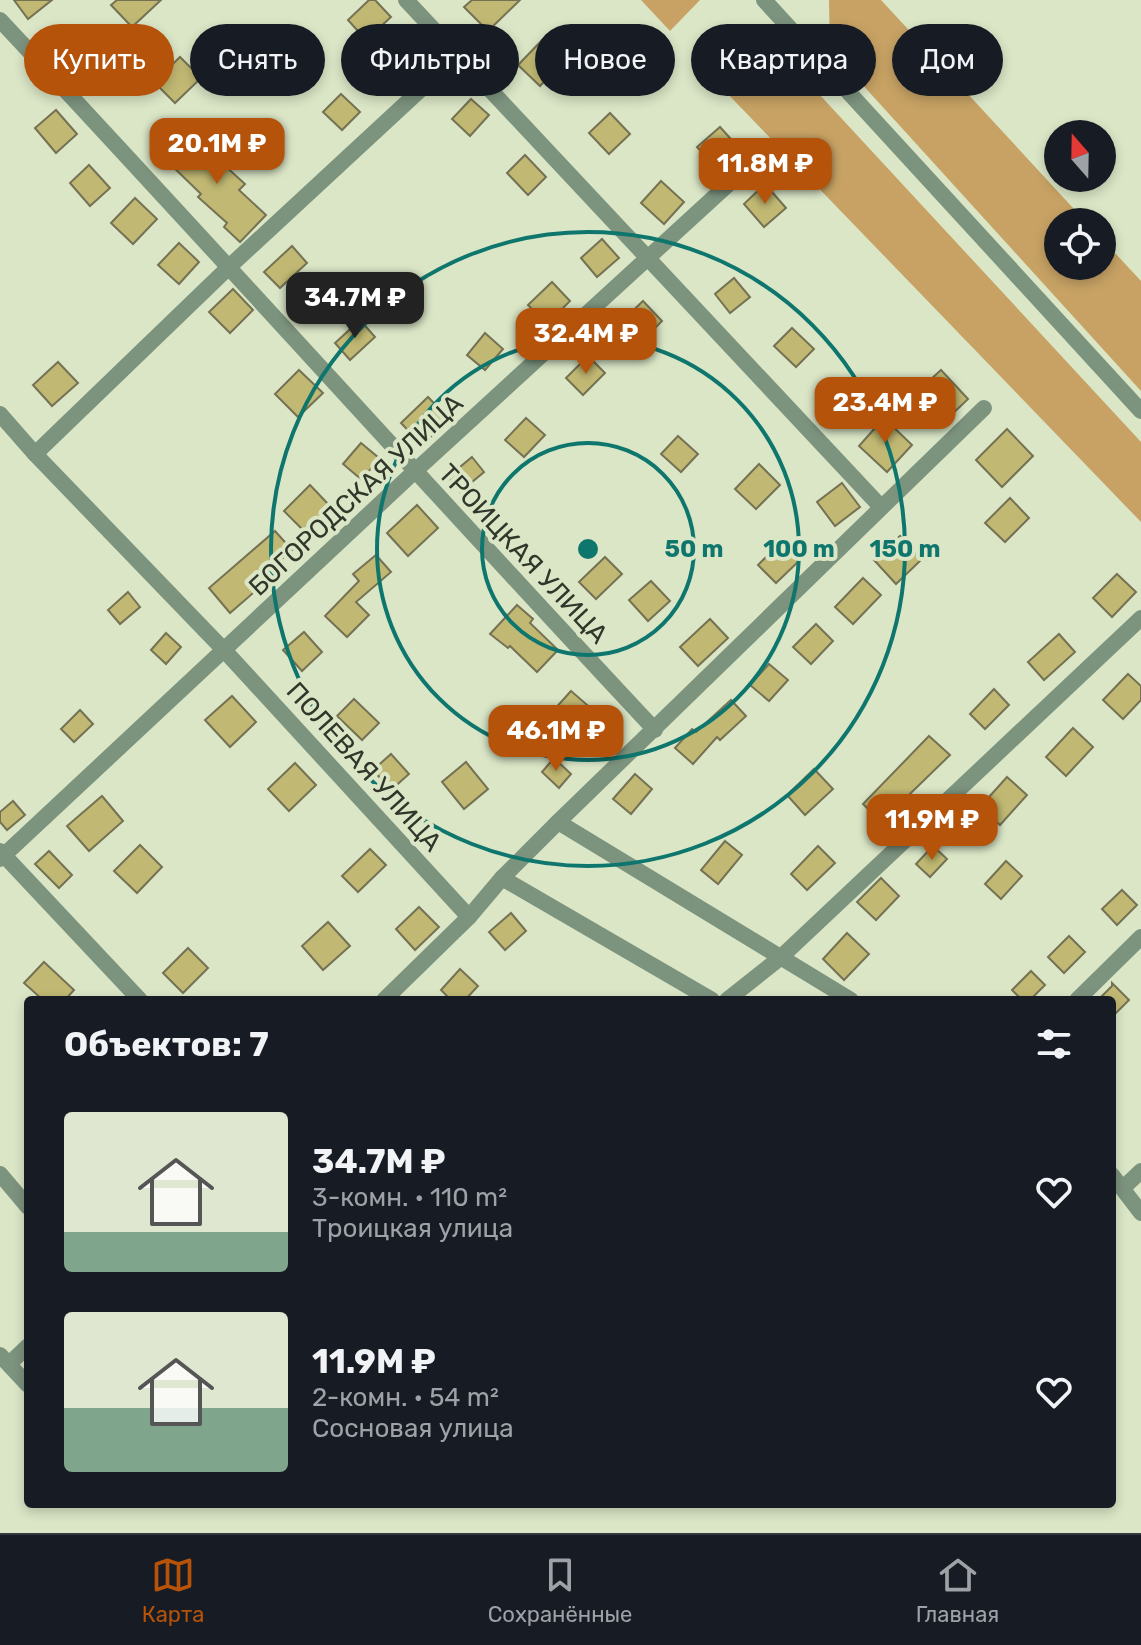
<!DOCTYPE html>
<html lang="ru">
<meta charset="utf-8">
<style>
:root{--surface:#171b24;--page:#242831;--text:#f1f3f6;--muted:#9ea1a6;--line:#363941;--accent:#b45309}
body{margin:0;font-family:Rubik,sans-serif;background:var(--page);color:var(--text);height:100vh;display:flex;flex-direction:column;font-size:30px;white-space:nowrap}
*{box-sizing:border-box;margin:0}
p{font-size:26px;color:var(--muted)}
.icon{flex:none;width:44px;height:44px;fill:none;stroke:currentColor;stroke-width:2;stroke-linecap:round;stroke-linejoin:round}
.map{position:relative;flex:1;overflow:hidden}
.drawer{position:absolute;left:24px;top:996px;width:1092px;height:512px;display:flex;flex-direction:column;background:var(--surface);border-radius:8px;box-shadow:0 4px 12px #0003}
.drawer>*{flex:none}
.hud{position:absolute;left:24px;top:24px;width:1094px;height:72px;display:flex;gap:16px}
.needle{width:52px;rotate:340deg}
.tools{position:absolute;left:1044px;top:120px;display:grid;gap:16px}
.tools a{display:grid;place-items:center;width:72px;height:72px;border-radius:50%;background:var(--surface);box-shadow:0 4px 12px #0003;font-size:40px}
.price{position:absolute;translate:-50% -68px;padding:0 18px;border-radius:16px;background:var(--accent);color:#fff;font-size:26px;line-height:52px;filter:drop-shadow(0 2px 4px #0008)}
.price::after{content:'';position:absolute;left:50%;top:48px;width:24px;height:18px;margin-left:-12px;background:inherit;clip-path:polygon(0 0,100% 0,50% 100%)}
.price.on{background:#222;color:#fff}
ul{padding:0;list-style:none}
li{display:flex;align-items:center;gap:24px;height:200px;padding:0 40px}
li span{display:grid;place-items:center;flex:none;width:224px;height:160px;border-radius:8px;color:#555}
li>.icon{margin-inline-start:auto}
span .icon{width:96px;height:96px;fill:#fffc;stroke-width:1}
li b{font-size:34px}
h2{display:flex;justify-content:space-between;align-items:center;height:96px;padding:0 40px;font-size:34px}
.pill{padding:0 28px;border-radius:36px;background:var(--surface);box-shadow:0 4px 12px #0003;font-size:28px;line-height:72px}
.pill.on{background:var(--accent);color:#fff}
.tabs{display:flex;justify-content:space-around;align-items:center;height:112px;border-top:2px solid var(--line);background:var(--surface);font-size:22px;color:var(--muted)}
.tabs a{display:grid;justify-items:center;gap:4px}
.tabs .on{color:var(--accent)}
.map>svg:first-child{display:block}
.forest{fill:#c7a264}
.building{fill:#c1b973;stroke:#757254;stroke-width:2}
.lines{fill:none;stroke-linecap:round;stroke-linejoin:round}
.minor{stroke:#7c937e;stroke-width:16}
.tertiary{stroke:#7c937e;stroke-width:16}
.ring{fill:none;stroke:#0f766e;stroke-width:4}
.labels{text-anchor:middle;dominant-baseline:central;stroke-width:8;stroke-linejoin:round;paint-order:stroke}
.street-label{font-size:26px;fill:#31362a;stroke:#dae6c6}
.centre{fill:#0f766e;stroke:#dae6c6;stroke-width:4}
.ring-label{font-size:24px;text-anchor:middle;font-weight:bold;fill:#0f766e;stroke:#dae6c6;stroke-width:8;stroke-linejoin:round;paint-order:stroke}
</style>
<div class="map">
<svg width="1141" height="1533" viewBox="0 0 1141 1533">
<rect width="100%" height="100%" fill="#dae6c6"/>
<!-- forest -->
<g class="forest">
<polygon points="641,0 700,0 670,31"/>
<polygon points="829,0 881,0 1086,222 1058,222 1058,266 1102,266 1102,239 1141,281 1141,391 830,49"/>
<polygon points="695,60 754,72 793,66 1141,442 1141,522"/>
</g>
<!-- building -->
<g class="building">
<polygon points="14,0 52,0 28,19"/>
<polygon points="117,0 161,0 132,27 111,5"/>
<polygon points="369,0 375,0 391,17 366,40 348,20"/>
<polygon points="472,0 520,0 488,31 464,7"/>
<polygon points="547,35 569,56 540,86 518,65"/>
<polygon points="404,39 418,52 393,77 380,62"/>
<polygon points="180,57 201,78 175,103 154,82"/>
<polygon points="341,94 360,112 342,130 323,112"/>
<polygon points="471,99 489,115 470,136 452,119"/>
<polygon points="56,110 77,134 56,153 35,128"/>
<polygon points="610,113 630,134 609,154 589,133"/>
<polygon points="720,127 739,148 716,168 697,147"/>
<polygon points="197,131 216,149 212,154 245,184 239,190 266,215 240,242 224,227 227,223 198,197 201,194 167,161"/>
<polygon points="525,155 546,177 528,195 507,173"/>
<polygon points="89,165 110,188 90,206 70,183"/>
<polygon points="661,181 684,202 664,224 641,203"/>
<polygon points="765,184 786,208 764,227 744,204"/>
<polygon points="135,198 157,219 133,244 111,223"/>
<polygon points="602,239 619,258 597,277 581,258"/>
<polygon points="179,243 199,262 179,284 158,265"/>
<polygon points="292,246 307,263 280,288 264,272"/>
<polygon points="734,278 750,297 730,313 715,294"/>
<polygon points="552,282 570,301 547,324 528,305"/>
<polygon points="233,289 253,310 230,333 209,312"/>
<polygon points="643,301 662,321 638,345 619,324"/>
<polygon points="360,320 375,337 350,360 335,343"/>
<polygon points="792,328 814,349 796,367 774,346"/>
<polygon points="485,333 503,349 485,370 467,355"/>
<polygon points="588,356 605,373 583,395 566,378"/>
<polygon points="58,362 78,383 52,406 33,385"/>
<polygon points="299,370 323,393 298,417 275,394"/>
<polygon points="941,370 968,399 945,421 918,391"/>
<polygon points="428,397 449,419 422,445 401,423"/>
<polygon points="526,418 545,435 524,457 505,440"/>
<polygon points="884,418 912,445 887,472 859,446"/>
<polygon points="1007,429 1033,456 1002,487 976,460"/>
<polygon points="678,436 698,454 681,472 661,454"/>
<polygon points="361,443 379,458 362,480 343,464"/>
<polygon points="472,457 484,472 460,492 448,477"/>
<polygon points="759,464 780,485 756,509 735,489"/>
<polygon points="842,483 860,507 835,526 817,502"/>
<polygon points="310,485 330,506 304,531 284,511"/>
<polygon points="1010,498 1029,518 1005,542 985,523"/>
<polygon points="417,505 438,528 408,556 387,533"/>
<polygon points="275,531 292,550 256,582 260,587 230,613 209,588"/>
<polygon points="900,536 922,559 896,584 874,560"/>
<polygon points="783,540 801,559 776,583 758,565"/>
<polygon points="376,555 391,572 356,602 369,615 347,637 325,616 359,581 353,574"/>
<polygon points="605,557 622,574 596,599 579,582"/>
<polygon points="1117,574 1136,592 1112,617 1093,598"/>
<polygon points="863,578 881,595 853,624 835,607"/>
<polygon points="651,581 670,601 648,621 629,600"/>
<polygon points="128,592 140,607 120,624 108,610"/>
<polygon points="517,605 533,619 530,623 558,650 537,672 510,646 508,648 490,634"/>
<polygon points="710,619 728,638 698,666 680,647"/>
<polygon points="816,624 833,641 811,664 793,647"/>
<polygon points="304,632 322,652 302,671 283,650"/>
<polygon points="166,633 181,647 166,664 151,650"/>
<polygon points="1059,634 1075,652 1044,680 1028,662"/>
<polygon points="769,664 788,680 769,701 750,685"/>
<polygon points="1128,674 1141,686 1141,700 1123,719 1103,700"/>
<polygon points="994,689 1009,705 985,729 970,714"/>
<polygon points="571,691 593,710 576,730 553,711"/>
<polygon points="232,696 256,722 230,747 205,720"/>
<polygon points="354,699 379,723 362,740 337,716"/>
<polygon points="731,700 746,716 720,740 717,737 693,764 675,748 692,729 696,732"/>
<polygon points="80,710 93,724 74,742 61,729"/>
<polygon points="1073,728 1093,747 1066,776 1046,757"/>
<polygon points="929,736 950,755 881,822 863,804"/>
<polygon points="391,754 409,774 391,790 373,770"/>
<polygon points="554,758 571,774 559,788 542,772"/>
<polygon points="466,762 488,789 464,809 442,782"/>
<polygon points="295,763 316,785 289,811 268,789"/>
<polygon points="814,769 833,789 805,815 787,795"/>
<polygon points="635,774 652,789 631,814 613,799"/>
<polygon points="1007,777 1027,795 1000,825 980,807"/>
<polygon points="102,796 123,821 89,851 67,826"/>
<polygon points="13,801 25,815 7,830 0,822 0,812"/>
<polygon points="725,841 742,855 718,884 701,870"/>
<polygon points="140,845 162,867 137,893 114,871"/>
<polygon points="818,846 835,863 807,890 791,874"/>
<polygon points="933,846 947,859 930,877 916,864"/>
<polygon points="370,849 386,865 358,892 342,876"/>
<polygon points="49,851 72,875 59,888 35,864"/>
<polygon points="1006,861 1022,876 1001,899 985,884"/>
<polygon points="881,878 899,896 876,920 857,902"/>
<polygon points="1122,890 1137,905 1117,925 1102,909"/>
<polygon points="419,907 439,927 415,950 396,929"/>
<polygon points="511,913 526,931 505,950 489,932"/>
<polygon points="328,922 350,946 323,970 302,946"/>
<polygon points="847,933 869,954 844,980 823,959"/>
<polygon points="1069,936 1085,952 1064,973 1048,957"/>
<polygon points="188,948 208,968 183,993 163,973"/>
<polygon points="44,962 74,990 65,1000 43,1000 24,983"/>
<polygon points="460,969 478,986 465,1000 451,1000 441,990"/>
<polygon points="1031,971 1045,985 1030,1000 1022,1000 1012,990"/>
<polygon points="1112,983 1129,1000 1112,1017 1112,1000 1098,1000 1112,986"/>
</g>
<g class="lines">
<!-- minor -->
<g class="minor">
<polyline points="406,0 881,507"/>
<path d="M 0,20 C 220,255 435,495 655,730"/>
<polyline points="0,414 35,454 224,650 469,917"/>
<polyline points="35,454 230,266 458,55"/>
<polyline points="558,822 851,1000"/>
<polyline points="0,851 140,1000"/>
<polyline points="0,859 414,472 746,168"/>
<polyline points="502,878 712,1000"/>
<polyline points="384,1000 469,917 502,878 558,822 984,408"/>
<polyline points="727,1000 780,958 1141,618"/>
<polyline points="1077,1000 1141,937"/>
<polyline points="0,1174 28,1207"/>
<polyline points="1112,1175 1141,1213"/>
<polyline points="1123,1188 1141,1171"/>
<polyline points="0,1355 28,1385"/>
<polyline points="9,1364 28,1346"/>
</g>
<!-- tertiary -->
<polyline class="tertiary" points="764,0 1141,411"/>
</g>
<!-- distance rings -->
<g class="ring">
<circle cx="588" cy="549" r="106"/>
<circle cx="588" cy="549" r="211"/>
<circle cx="588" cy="549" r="317"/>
</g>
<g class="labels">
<!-- street labels -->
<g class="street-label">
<text transform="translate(356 495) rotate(-43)">БОГОРОДСКАЯ УЛИЦА</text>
<text transform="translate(523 554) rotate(47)">ТРОИЦКАЯ УЛИЦА</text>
<text transform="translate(364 767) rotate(48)">ПОЛЕВАЯ УЛИЦА</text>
</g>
</g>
<circle cx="588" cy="549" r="12" class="centre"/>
<g class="ring-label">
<text x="694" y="557">50 m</text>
<text x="799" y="557">100 m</text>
<text x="905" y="557">150 m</text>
</g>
</svg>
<div class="tools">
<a><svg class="needle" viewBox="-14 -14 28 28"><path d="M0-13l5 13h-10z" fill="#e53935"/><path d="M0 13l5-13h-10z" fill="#9ea1a6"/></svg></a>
<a><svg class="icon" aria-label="locate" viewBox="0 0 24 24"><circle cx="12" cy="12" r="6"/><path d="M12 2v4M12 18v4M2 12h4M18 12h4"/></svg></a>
</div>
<b class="price" style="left:217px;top:186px">20.1M ₽</b>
<b class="price" style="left:765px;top:206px">11.8M ₽</b>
<b class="price on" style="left:355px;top:340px">34.7M ₽</b>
<b class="price" style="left:586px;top:376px">32.4M ₽</b>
<b class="price" style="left:885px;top:445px">23.4M ₽</b>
<b class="price" style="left:556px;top:773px">46.1M ₽</b>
<b class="price" style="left:932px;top:862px">11.9M ₽</b>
<div class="hud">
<a class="pill on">Купить</a>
<a class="pill">Снять</a>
<a class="pill">Фильтры</a>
<a class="pill">Новое</a>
<a class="pill">Квартира</a>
<a class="pill">Дом</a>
</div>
<section class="drawer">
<h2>Объектов: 7<svg class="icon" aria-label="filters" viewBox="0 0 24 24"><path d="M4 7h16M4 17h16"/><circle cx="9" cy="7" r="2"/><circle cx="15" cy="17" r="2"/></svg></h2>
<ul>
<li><span style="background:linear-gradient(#dfe7d0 75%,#7fa58c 0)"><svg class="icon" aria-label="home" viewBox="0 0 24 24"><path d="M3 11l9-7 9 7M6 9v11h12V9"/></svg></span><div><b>34.7M ₽</b><p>3-комн. · 110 m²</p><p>Троицкая улица</p></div><svg class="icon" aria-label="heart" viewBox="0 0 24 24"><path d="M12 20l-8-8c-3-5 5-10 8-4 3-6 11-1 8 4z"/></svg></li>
<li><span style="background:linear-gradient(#dfe7d0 60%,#7fa58c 0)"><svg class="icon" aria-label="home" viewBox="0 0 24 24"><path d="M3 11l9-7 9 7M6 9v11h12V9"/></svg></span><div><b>11.9M ₽</b><p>2-комн. · 54 m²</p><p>Сосновая улица</p></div><svg class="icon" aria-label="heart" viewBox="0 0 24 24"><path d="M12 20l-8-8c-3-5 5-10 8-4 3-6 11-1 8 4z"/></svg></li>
</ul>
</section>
</div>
<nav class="tabs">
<a class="on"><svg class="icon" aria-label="map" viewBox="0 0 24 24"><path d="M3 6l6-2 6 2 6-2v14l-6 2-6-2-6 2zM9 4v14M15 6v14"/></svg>Карта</a>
<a><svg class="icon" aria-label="saved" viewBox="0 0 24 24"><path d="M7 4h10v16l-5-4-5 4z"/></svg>Сохранённые</a>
<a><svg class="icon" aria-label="home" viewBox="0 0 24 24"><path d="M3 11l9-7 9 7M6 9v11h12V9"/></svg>Главная</a>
</nav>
